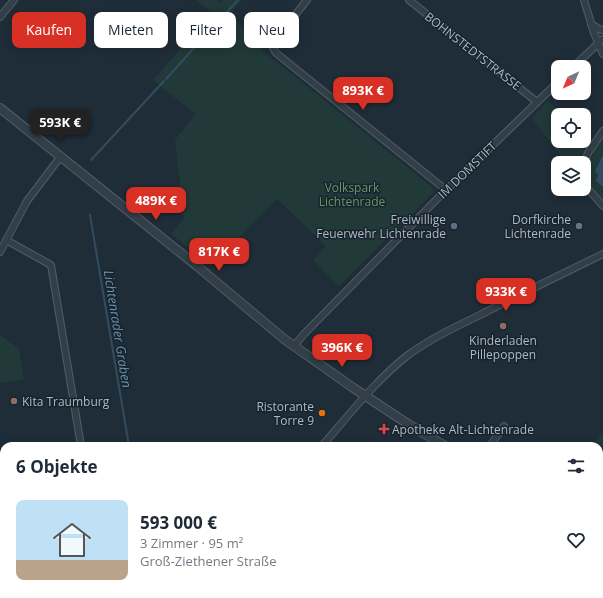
<!DOCTYPE html>
<html lang="de">
<meta charset="utf-8">
<style>
:root{--surface:#fff;--page:#f2f2f3;--text:#1f2937;--muted:#747a83;--line:#e0e1e3;--accent:#d93025}
body{margin:0;font-family:"Open Sans",sans-serif;background:var(--page);color:var(--text);height:100vh;display:flex;flex-direction:column;font-size:15px;white-space:nowrap}
*{box-sizing:border-box;margin:0}
p{font-size:13px;color:var(--muted)}
.icon{flex:none;width:22px;height:22px;fill:none;stroke:currentColor;stroke-width:2;stroke-linecap:round;stroke-linejoin:round}
.map{position:relative;flex:1;overflow:hidden}
.side{position:absolute;left:0px;top:442px;width:603px;height:156px;display:flex;flex-direction:column;background:var(--surface);border-radius:12px 12px 0 0;box-shadow:0 2px 10px #0003}
.side>*{flex:none}
.hud{position:absolute;left:12px;top:12px;width:400px;height:36px;display:flex;gap:8px}
.needle{width:26px;rotate:224deg}
.buttons{position:absolute;left:551px;top:60px;display:grid;gap:8px}
.buttons a{display:grid;place-items:center;width:40px;height:40px;border-radius:8px;background:var(--surface);box-shadow:0 2px 10px #0003;font-size:20px}
.price{position:absolute;translate:-50% -34px;padding:0 9px;border-radius:8px;background:var(--accent);color:#fff;font-size:13px;line-height:26px;filter:drop-shadow(0 1px 2px #0008)}
.price::after{content:'';position:absolute;left:50%;top:24px;width:12px;height:9px;margin-left:-6px;background:inherit;clip-path:polygon(0 0,100% 0,50% 100%)}
.price.on{background:#222;color:#fff}
ul{padding:0;list-style:none}
li{display:flex;align-items:center;gap:12px;height:100px;padding:0 16px}
li+li{border-top:1px solid var(--line)}
li span{display:grid;place-items:center;flex:none;width:112px;height:80px;border-radius:8px;color:#555}
li>.icon{margin-inline-start:auto}
span .icon{width:48px;height:48px;fill:#fffc;stroke-width:1}
li b{font-size:17px}
h2{display:flex;justify-content:space-between;align-items:center;height:48px;padding:0 16px;font-size:17px}
.pill{padding:0 14px;border-radius:8px;background:var(--surface);box-shadow:0 2px 10px #0003;font-size:14px;line-height:36px}
.pill.on{background:var(--accent);color:#fff}
.map>svg:first-child{display:block}
.green{fill:#213938}
.water{fill:#314c60}
.lines{fill:none;stroke-linecap:round;stroke-linejoin:round}
.stream{stroke:#314c60;stroke-width:2}
.minor-casing{stroke:#505d66;stroke-width:8}
.tertiary-casing{stroke:#505d66;stroke-width:10}
.primary-casing{stroke:#3c4852;stroke-width:12}
.minor{stroke:#323f48;stroke-width:6}
.tertiary{stroke:#323f48;stroke-width:8}
.primary{stroke:#505e69;stroke-width:10}
.service-dot{fill:#5c6f8a;stroke:#18242d;stroke-width:1.5}
.worship-dot{fill:#6b7280;stroke:#18242d;stroke-width:1.5}
.education-dot{fill:#8d6e63;stroke:#18242d;stroke-width:1.5}
.food-dot{fill:#e8710a;stroke:#18242d;stroke-width:1.5}
.health-dot{fill:#e0444e;stroke:#18242d;stroke-width:1.5}
.labels{text-anchor:middle;dominant-baseline:central;stroke-width:3;stroke-linejoin:round;paint-order:stroke}
.street-label{font-size:12px;fill:#acbac5;stroke:#18242d}
.park-label{font-size:12px;fill:#639767;stroke:#18242d}
.poi-label{font-size:12px;fill:#acbac5;stroke:#18242d;text-anchor:end}
.water-label{font-size:13px;font-style:italic;fill:#6b91ab;stroke:#18242d}
</style>
<div class="map">
<svg width="603" height="598" viewBox="0 0 603 598">
<rect width="100%" height="100%" fill="#1f2d38"/>
<!-- green -->
<g class="green">
<polygon points="196,0 216,0 220,3 223,0 242,0 229,15 266,45 262,50 432,187 434,192 339,286 313,260 326,246 277,199 211,266 171,234 184,218 175,140 195,114 153,80 212,13"/>
<polygon points="548,101 561,115 558,115 558,141 573,141 585,152 578,163 568,163 558,152 532,118"/>
<polygon points="603,139 603,155 600,162 596,181 603,187 603,201 591,187 587,168 594,151"/>
<polygon points="0,335 19,349 24,379 0,383"/>
<polygon points="603,434 603,445 599,449 599,446 589,446"/>
</g>
<!-- water -->
<polygon class="water" points="603,155 603,187 596,181 598,175 595,171"/>
<g class="lines">
<!-- stream -->
<g class="stream">
<polyline points="226,13 238,0"/>
<polyline points="166,79 221,18"/>
<polyline points="91,160 164,81"/>
<polyline points="90,215 129,446"/>
<polyline points="264,594 274,598"/>
</g>
<!-- minor casing -->
<g class="minor-casing">
<g id="minor">
<polyline points="307,0 274,42 273,48 276,53 446,190"/>
<polyline points="409,0 537,102"/>
<polyline points="584,0 594,33 603,54"/>
<polyline points="0,17 14,0"/>
<polyline points="591,24 599,29 603,30"/>
<polyline points="573,67 603,39"/>
<polyline points="584,164 588,153 603,131"/>
<polyline points="584,184 603,206"/>
<polyline points="6,240 51,265 81,446"/>
<polyline points="0,252 27,201 61,156"/>
<polyline points="294,346 304,334 439,197 558,82"/>
<path d="M 322,446 C 349,415 375,381 408,355 C 430,339 455,327 480,315 C 521,294 562,274 603,254"/>
<polyline points="490,446 504,426"/>
<polyline points="0,457 4,461"/>
<polyline points="0,575 4,569"/>
<polyline points="5,594 10,598"/>
<polyline points="171,594 176,598"/>
<polyline points="192,598 195,594"/>
<polyline points="378,598 382,594"/>
</g>
</g>
<!-- tertiary casing -->
<g class="tertiary-casing">
<g id="tertiary">
<polyline points="0,108 197,266 284,339 352,387 408,424 445,446"/>
<polyline points="599,544 603,548"/>
</g>
</g>
<!-- primary casing -->
<g class="primary-casing">
<g id="primary">
<polyline points="599,531 603,526"/>
<polyline points="599,560 603,555"/>
<polyline points="538,598 541,594"/>
<polyline points="564,598 568,594"/>
</g>
</g>
<!-- minor -->
<use href="#minor" class="minor"/>
<!-- tertiary -->
<use href="#tertiary" class="tertiary"/>
<!-- primary -->
<use href="#primary" class="primary"/>
</g>
<!-- markers -->
<circle class="service-dot" cx="454" cy="226" r="4"/>
<circle class="worship-dot" cx="579" cy="226" r="4"/>
<g class="education-dot">
<circle cx="503" cy="326" r="4"/>
<circle cx="14" cy="401" r="4"/>
</g>
<circle class="food-dot" cx="322" cy="413" r="4"/>
<path class="health-dot" d="M382 423h4v4h4v4h-4v4h-4v-4h-4v-4h4z"/>
<g class="labels">
<!-- street labels -->
<g class="street-label">
<text transform="translate(473 51) rotate(38)">BOHNSTEDTSTRASSE</text>
<text transform="translate(467 170) rotate(-44)">IM DOMSTIFT</text>
</g>
<!-- park labels -->
<g class="park-label">
<text x="352" y="187">Volkspark<tspan x="352" dy="14">Lichtenrade</tspan></text>
</g>
<!-- poi labels -->
<g class="poi-label">
<text x="446" y="219">Freiwillige<tspan x="446" dy="14">Feuerwehr Lichtenrade</tspan></text>
<text x="571" y="219">Dorfkirche<tspan x="571" dy="14">Lichtenrade</tspan></text>
<text x="503" y="340" text-anchor="middle">Kinderladen<tspan x="503" dy="14">Pillepoppen</tspan></text>
<text x="22" y="401" text-anchor="start">Kita Traumburg</text>
<text x="314" y="406">Ristorante<tspan x="314" dy="14">Torre 9</tspan></text>
<text x="392" y="429" text-anchor="start">Apotheke Alt-Lichtenrade</text>
</g>
<!-- water labels -->
<g class="water-label">
<text transform="translate(118 329) rotate(81)">Lichtenrader Graben</text>
</g>
</g>
</svg>
<div class="buttons">
<a><svg class="needle" viewBox="-14 -14 28 28"><path d="M0-13l5 13h-10z" fill="#e53935"/><path d="M0 13l5-13h-10z" fill="#747a83"/></svg></a>
<a><svg class="icon" aria-label="locate" viewBox="0 0 24 24"><circle cx="12" cy="12" r="6"/><path d="M12 2v4M12 18v4M2 12h4M18 12h4"/></svg></a>
<a><svg class="icon" aria-label="layers" viewBox="0 0 24 24"><path d="M12 4l9 5-9 5-9-5zM3 14l9 5 9-5"/></svg></a>
</div>
<b class="price" style="left:363px;top:111px">893K €</b>
<b class="price on" style="left:60px;top:143px">593K €</b>
<b class="price" style="left:156px;top:221px">489K €</b>
<b class="price" style="left:219px;top:272px">817K €</b>
<b class="price" style="left:506px;top:312px">933K €</b>
<b class="price" style="left:342px;top:368px">396K €</b>
<div class="hud">
<a class="pill on">Kaufen</a>
<a class="pill">Mieten</a>
<a class="pill">Filter</a>
<a class="pill">Neu</a>
</div>
<section class="side">
<h2>6 Objekte<svg class="icon" aria-label="filters" viewBox="0 0 24 24"><path d="M4 7h16M4 17h16"/><circle cx="9" cy="7" r="2"/><circle cx="15" cy="17" r="2"/></svg></h2>
<ul>
<li><span style="background:linear-gradient(#bfe0f5 75%,#b9a48a 0)"><svg class="icon" aria-label="home" viewBox="0 0 24 24"><path d="M3 11l9-7 9 7M6 9v11h12V9"/></svg></span><div><b>593 000 €</b><p>3 Zimmer · 95 m²</p><p>Groß-Ziethener Straße</p></div><svg class="icon" aria-label="heart" viewBox="0 0 24 24"><path d="M12 20l-8-8c-3-5 5-10 8-4 3-6 11-1 8 4z"/></svg></li>
</ul>
</section>
</div>
